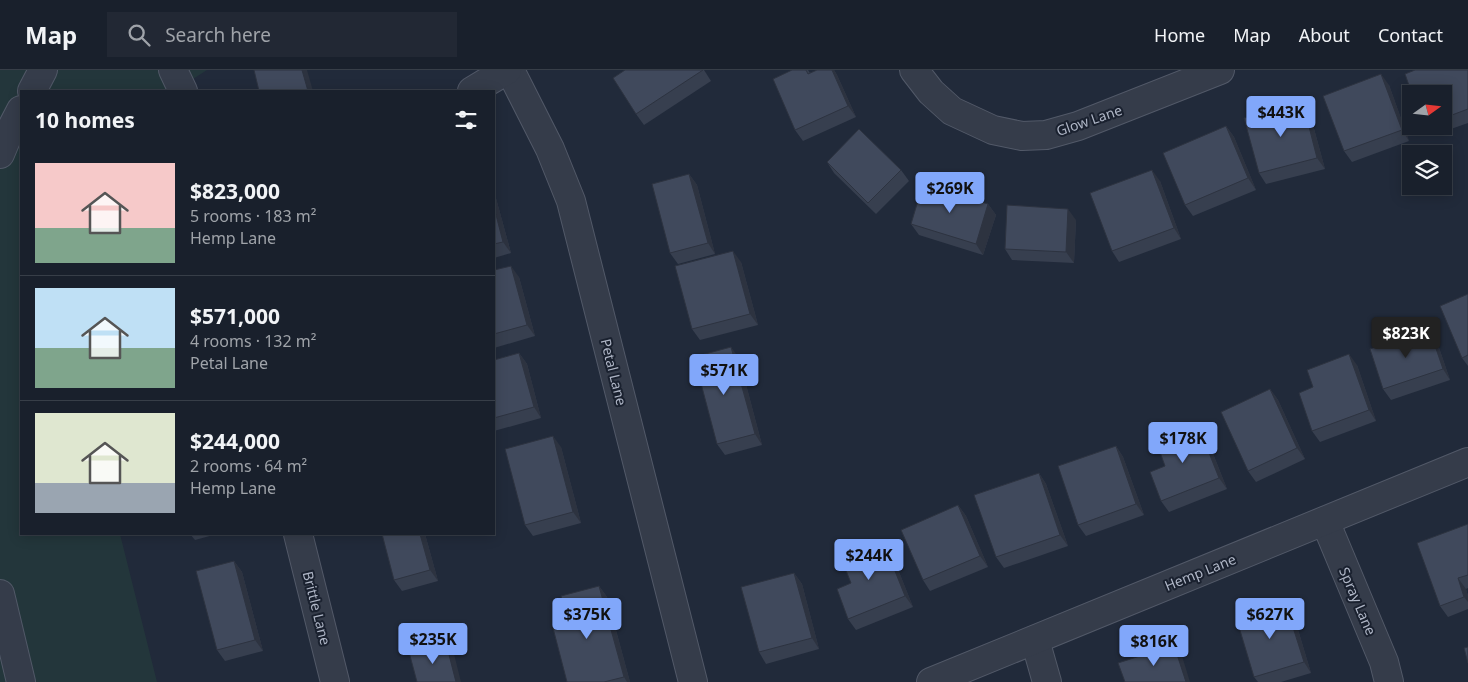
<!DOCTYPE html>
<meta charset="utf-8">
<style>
:root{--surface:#19202c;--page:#222834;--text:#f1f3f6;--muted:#9fa3a9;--line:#373e48;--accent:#81a7fa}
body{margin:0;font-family:"Noto Sans",sans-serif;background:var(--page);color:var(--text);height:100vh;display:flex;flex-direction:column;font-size:19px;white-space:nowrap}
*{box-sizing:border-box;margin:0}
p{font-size:16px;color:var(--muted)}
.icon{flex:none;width:28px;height:28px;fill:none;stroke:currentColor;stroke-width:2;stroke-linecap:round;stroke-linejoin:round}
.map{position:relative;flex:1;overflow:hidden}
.side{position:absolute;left:20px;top:20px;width:475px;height:445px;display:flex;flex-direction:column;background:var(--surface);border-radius:0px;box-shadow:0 2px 12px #0003,0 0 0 1px var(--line)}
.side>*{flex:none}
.needle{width:32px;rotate:75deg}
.fabs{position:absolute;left:1402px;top:15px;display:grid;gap:10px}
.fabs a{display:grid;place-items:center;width:50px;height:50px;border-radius:0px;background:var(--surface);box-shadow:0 2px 12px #0003,0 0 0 1px var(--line);font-size:25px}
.price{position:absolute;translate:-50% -42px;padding:0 11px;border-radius:5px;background:var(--accent);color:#111;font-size:16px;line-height:32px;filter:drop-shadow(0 1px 2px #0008)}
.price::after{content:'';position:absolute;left:50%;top:30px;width:15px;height:11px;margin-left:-8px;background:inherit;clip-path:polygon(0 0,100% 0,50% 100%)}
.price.on{background:#222;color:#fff}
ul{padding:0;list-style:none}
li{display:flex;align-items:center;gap:15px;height:125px;padding:0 15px}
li+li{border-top:1px solid var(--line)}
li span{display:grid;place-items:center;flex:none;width:140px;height:100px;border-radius:0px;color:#555}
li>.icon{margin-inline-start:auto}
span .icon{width:60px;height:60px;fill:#fffc;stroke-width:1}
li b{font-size:21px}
h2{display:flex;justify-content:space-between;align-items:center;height:60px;padding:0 15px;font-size:21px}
header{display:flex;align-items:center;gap:30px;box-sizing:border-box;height:70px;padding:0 25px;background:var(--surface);border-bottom:1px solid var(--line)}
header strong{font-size:24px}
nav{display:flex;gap:28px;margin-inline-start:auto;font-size:18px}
.search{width:350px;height:45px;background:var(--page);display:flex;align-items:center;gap:12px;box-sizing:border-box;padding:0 18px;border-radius:0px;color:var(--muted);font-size:19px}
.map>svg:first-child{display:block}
.park{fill:#23363b}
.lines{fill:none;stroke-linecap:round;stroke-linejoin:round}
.minor-casing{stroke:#525968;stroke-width:30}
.minor{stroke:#353c4a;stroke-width:28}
.wall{fill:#373f4f}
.shaded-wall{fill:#2d3340}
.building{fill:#40495c;stroke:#2d3340}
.labels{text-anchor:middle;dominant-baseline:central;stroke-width:4;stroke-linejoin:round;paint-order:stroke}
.street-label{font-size:14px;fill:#afb6c6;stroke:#1a212f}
</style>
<header>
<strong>Map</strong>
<div class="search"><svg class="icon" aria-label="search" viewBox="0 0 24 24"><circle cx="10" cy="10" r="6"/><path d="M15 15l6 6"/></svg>Search here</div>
<nav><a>Home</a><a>Map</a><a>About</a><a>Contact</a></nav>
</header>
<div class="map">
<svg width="1468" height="612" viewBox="0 0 1468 612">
<rect width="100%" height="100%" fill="#212a3a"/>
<!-- park -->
<polygon class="park" points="0,0 207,0 174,21 21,21 21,464 120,464 157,612 0,612"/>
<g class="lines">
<!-- minor casing -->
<g class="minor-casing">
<g id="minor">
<polyline points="173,0 183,21"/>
<polyline points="510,0 550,79 571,131 693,612"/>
<polyline points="914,0 931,22 952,41 993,60 1022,66 1046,65 1078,56 1220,0"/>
<polyline points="32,21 43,0"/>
<polyline points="472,21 507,0"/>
<polyline points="0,84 8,65 21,40"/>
<polyline points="1325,451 1384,592 1389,612"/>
<polyline points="298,464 335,612"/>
<polyline points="0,524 21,612"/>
<polyline points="1035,570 1047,612"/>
<polyline points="931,612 1468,392"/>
</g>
</g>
<!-- minor -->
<use href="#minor" class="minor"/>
</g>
<!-- wall -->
<g class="wall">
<polygon points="625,0 704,0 711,11 644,55 636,44"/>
<polygon points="792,0 808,0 810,3 817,0 834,0 837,5 856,47 803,71 795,60"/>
<polygon points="1468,0 1468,53 1431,66 1424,56 1444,56 1444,24"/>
<polygon points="1389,15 1409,71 1352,92 1344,81"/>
<polygon points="1310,44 1325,99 1266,114 1259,103"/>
<polygon points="1226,56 1234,67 1256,120 1193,146 1185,135"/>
<polygon points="827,92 901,100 909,111 876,144 834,103"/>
<polygon points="689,104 697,115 715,184 678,194 670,183"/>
<polygon points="1160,111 1181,169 1119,192 1112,181"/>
<polygon points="494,121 511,183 494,188"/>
<polygon points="988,134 996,145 983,185 919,165 911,154"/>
<polygon points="1076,150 1074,193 1012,190 1005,179"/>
<polygon points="741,192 758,255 700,270 692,259"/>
<polygon points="494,200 519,207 535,266 494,278"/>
<polygon points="1468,224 1468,296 1462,288"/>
<polygon points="1429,258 1436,269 1450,310 1391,330 1383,319"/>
<polygon points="519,283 527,294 541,348 494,361 494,290"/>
<polygon points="739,288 762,375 725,385 717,374"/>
<polygon points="1357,295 1376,351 1320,372 1312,361 1313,317"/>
<polygon points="1270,319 1278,330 1305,389 1256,412 1248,401"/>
<polygon points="1198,355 1206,366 1227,419 1169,442 1161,431 1165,396"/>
<polygon points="1116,376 1123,387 1144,445 1086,466 1078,455"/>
<polygon points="561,377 581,453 533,466 525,455"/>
<polygon points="1039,403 1046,414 1068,476 1004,498 996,487"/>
<polygon points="958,435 966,446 988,497 930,521 923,510"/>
<polygon points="1468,454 1468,518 1466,519 1468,526 1468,539 1448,547 1440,536"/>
<polygon points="190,464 217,464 195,470"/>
<polygon points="425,464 438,511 402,521 394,510"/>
<polygon points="891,482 913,537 856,560 848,549 851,513"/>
<polygon points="234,491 242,502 263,581 225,591 217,580"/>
<polygon points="794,503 802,514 819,579 766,594 759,582"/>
<polygon points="599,516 607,527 630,612 567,612 568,554"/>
<polygon points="1293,543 1311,603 1281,612 1258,612 1254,607"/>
</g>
<!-- shaded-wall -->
<g class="shaded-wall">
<polygon points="302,0 307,0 313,21 308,21"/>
<polygon points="832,0 834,0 837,5 856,47 848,36"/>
<polygon points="1381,4 1389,15 1409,71 1402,60"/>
<polygon points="1303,33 1310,44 1325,99 1317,88"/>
<polygon points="1226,56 1234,67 1256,120 1248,108"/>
<polygon points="1152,100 1160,111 1181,169 1174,158"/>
<polygon points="689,104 697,115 715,184 708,173"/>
<polygon points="494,121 511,183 503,172 494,137"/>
<polygon points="988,134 996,145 983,185 976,174"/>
<polygon points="1068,139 1076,150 1074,193 1066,182"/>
<polygon points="733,181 741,192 758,255 750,244"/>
<polygon points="511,196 519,207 535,266 527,255"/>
<polygon points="1429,258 1436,269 1450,310 1443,299"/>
<polygon points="731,277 739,288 762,375 755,364"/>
<polygon points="519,283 527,294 541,348 534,337"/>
<polygon points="1349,284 1357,295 1376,351 1369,340"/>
<polygon points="1270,319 1278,330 1305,389 1297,378"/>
<polygon points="1198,355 1206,366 1227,419 1219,408"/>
<polygon points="553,366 561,377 581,453 573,442"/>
<polygon points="1116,376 1123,387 1144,445 1136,434"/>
<polygon points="1039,403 1046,414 1068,476 1060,465"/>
<polygon points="958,435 966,446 988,497 980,486"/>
<polygon points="420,464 425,464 438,511 430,500"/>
<polygon points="883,471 891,482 913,537 905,526"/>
<polygon points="234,491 242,502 263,581 255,570"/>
<polygon points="794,503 802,514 819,579 812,568"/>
<polygon points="1458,508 1466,519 1468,526 1468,532 1464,527"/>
<polygon points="599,516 607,527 630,612 627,612 624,607"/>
<polygon points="1285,532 1293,543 1311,603 1304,592"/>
<polygon points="446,573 454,584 461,612 456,612"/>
<polygon points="1174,575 1182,586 1190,612 1186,612"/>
</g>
<!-- building -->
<g class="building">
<polygon points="254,0 302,0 308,21 259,21"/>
<polygon points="625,0 703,0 636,44 613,8"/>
<polygon points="792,0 806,0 808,4 817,0 832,0 848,36 795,60 773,9"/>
<polygon points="1415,0 1468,0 1468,39 1444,48 1444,24 1412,24 1405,4"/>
<polygon points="1381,4 1402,60 1344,81 1323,26"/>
<polygon points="1303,33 1317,88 1259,103 1244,48"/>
<polygon points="1226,56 1248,108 1185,135 1163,83"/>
<polygon points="859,59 901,100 868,133 827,92"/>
<polygon points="1152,100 1174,158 1112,181 1090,123"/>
<polygon points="689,104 708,173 670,183 652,114"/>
<polygon points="923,114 988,134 976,174 911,154"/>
<polygon points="1007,135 1068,139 1066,182 1005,179"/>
<polygon points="494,137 503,172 494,174"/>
<polygon points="733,181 750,244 692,259 675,196"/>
<polygon points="511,196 527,255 494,264 494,200"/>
<polygon points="1468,224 1468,285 1462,288 1440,236"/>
<polygon points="1429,258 1443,299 1383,319 1370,279"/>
<polygon points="731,277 755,364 717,374 694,287"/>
<polygon points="519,283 534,337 494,348 494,290"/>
<polygon points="1349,284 1369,340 1312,361 1299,323 1313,317 1307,300"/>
<polygon points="1270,319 1297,378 1248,401 1221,342"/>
<polygon points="1198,355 1219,408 1161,431 1150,402 1165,396 1156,371"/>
<polygon points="553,366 573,442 525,455 505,379"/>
<polygon points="1116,376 1136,434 1078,455 1058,396"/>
<polygon points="1039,403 1060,465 996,487 974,425"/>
<polygon points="958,435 980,486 923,510 901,460"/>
<polygon points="1468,454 1468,505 1458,508 1464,527 1440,536 1417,473"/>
<polygon points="382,464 420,464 430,500 394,510"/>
<polygon points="883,471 905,526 848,549 837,519 851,513 841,488"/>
<polygon points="234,491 255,570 217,580 196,501"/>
<polygon points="794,503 812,568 759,582 741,517"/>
<polygon points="599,516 624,607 604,612 567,612 553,558 568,554 561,526"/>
<polygon points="1285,532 1304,592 1254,607 1236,547"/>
<polygon points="446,573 456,612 417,612 409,582"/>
<polygon points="1174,575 1186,612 1125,612 1118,593"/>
<polygon points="1468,577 1468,593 1464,578"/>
</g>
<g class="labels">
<!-- street labels -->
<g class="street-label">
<text transform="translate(1089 50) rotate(-19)">Glow Lane</text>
<text transform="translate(614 302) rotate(76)">Petal Lane</text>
<text transform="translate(1200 502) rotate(-22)">Hemp Lane</text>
<text transform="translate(1358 531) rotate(67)">Spray Lane</text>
<text transform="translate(317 538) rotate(76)">Brittle Lane</text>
</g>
</g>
</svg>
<div class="fabs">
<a><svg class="needle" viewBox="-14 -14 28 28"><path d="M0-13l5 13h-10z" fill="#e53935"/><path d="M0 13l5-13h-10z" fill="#9fa3a9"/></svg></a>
<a><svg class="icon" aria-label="layers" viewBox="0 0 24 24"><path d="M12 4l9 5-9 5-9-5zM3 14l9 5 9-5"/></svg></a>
</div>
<b class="price" style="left:1281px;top:68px">$443K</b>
<b class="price" style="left:950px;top:144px">$269K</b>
<b class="price on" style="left:1406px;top:289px">$823K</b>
<b class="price" style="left:724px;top:326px">$571K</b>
<b class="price" style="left:1183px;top:394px">$178K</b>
<b class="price" style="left:869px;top:511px">$244K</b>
<b class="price" style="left:587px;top:570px">$375K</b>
<b class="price" style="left:1270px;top:570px">$627K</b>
<b class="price" style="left:433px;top:595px">$235K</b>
<b class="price" style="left:1154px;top:597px">$816K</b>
<section class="side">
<h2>10 homes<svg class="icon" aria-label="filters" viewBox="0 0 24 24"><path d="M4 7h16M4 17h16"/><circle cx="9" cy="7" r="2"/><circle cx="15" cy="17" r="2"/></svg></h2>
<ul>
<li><span style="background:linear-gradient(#f6c9c9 65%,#7fa58c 0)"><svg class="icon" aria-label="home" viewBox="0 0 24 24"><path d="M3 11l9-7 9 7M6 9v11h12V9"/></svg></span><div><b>$823,000</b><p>5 rooms · 183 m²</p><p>Hemp Lane</p></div></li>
<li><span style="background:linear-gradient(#bfe0f5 60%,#7fa58c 0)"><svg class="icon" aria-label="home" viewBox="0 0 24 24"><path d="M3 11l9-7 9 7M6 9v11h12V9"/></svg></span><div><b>$571,000</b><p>4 rooms · 132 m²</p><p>Petal Lane</p></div></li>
<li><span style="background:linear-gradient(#dfe7d0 70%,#9aa5b1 0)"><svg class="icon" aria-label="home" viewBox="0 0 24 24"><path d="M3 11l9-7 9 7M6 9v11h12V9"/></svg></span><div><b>$244,000</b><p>2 rooms · 64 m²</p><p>Hemp Lane</p></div></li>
</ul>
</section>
</div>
